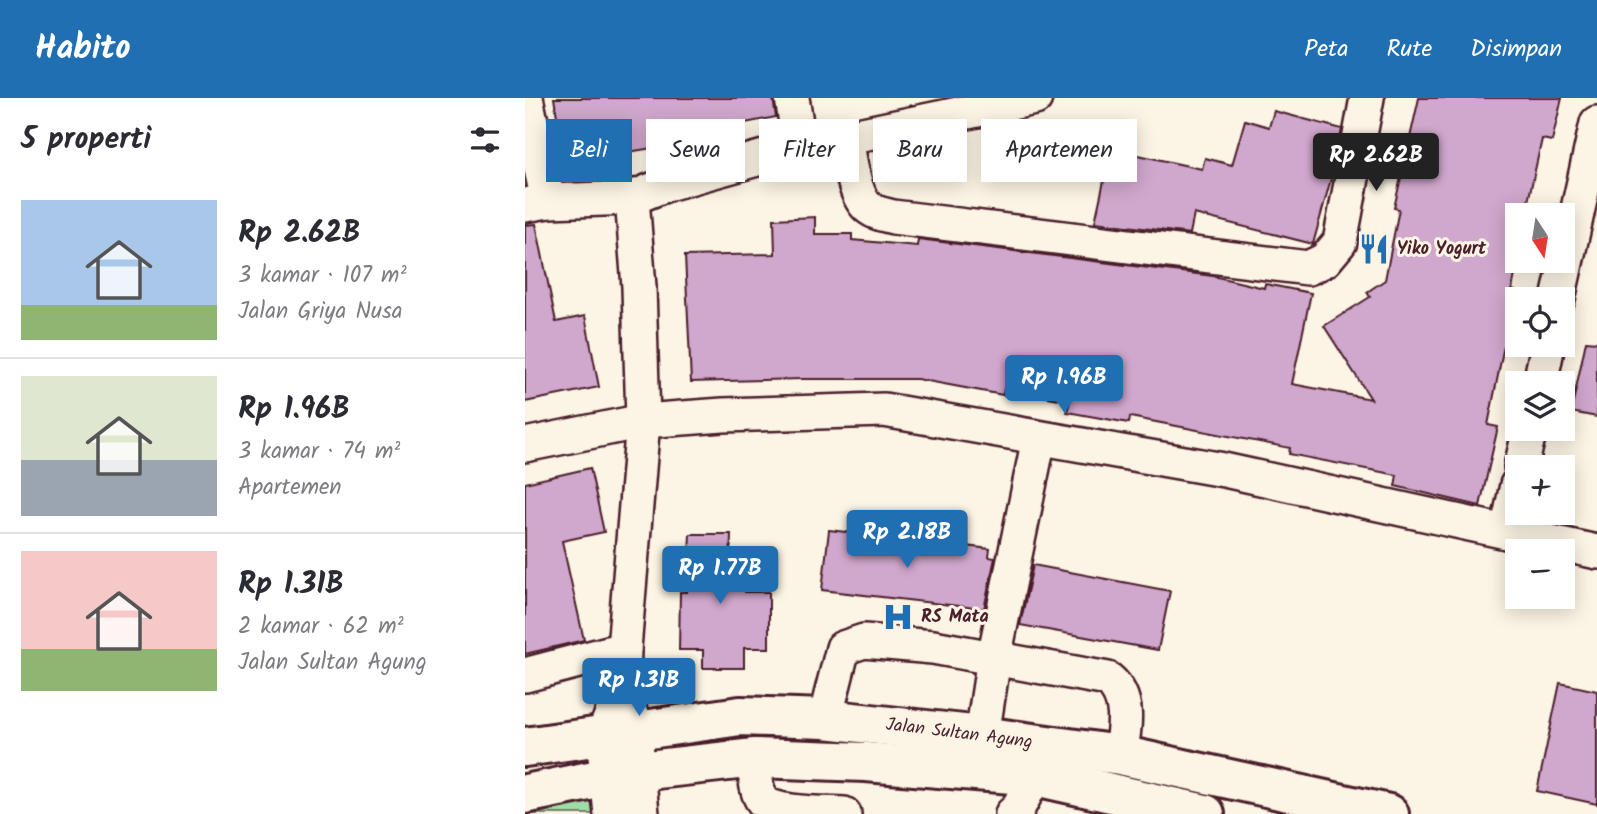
<!DOCTYPE html>
<html lang="id">
<meta charset="utf-8">
<style>
:root{--surface:#fff;--page:#f7f7f7;--text:#2b2b33;--muted:#7c7c81;--line:#e1e1e2;--accent:#1f6fb2}
body{margin:0;font-family:Kalam,sans-serif;background:var(--page);color:var(--text);height:100vh;display:flex;flex-direction:column;font-size:26px;white-space:nowrap}
*{box-sizing:border-box;margin:0}
p{font-size:23px;color:var(--muted)}
.icon{flex:none;width:38px;height:38px;fill:none;stroke:currentColor;stroke-width:2;stroke-linecap:round;stroke-linejoin:round}
.map{position:relative;flex:1;overflow:hidden}
.details{display:flex;flex-direction:column;background:var(--surface);width:525px}
.details>*{flex:none}
.guide{position:absolute;left:21px;top:21px;width:665px;height:63px;display:flex;gap:14px}
.needle{width:46px;rotate:168deg}
.tools{position:absolute;left:980px;top:105px;display:grid;gap:14px}
.tools a{display:grid;place-items:center;width:70px;height:70px;border-radius:0px;background:var(--surface);box-shadow:0 4px 18px #0003;font-size:35px}
.price{position:absolute;translate:-50% -60px;padding:0 16px;border-radius:7px;background:var(--accent);color:#fff;font-size:23px;line-height:46px;filter:drop-shadow(0 2px 4px #0008)}
.price::after{content:'';position:absolute;left:50%;top:42px;width:21px;height:16px;margin-left:-10px;background:inherit;clip-path:polygon(0 0,100% 0,50% 100%)}
.price.active{background:#222;color:#fff}
ul{padding:0;list-style:none}
li{display:flex;align-items:center;gap:21px;height:175px;padding:0 21px}
li+li{border-top:2px solid var(--line)}
li span{display:grid;place-items:center;flex:none;width:196px;height:140px;border-radius:0px;color:#555}
li>.icon{margin-inline-start:auto}
span .icon{width:84px;height:84px;fill:#fffc;stroke-width:1}
li b{font-size:30px}
h2{display:flex;justify-content:space-between;align-items:center;height:84px;padding:0 21px;font-size:30px}
.chip{padding:0 24px;border-radius:0px;background:var(--surface);box-shadow:0 4px 18px #0003;font-size:24px;line-height:63px}
.chip.active{background:var(--accent);color:#fff}
header{display:flex;align-items:center;gap:42px;box-sizing:border-box;height:98px;padding:0 35px;background:var(--accent);color:#fff}
header strong{font-size:33px}
nav{display:flex;gap:38px;margin-inline-start:auto;font-size:24px}
main{display:flex;flex:1;min-height:0}
.map>svg:first-child{display:block}
.green{fill:#9ddea7;stroke:#747e69;stroke-width:2}
.building{fill:#d0a7cd;stroke:#4a1f2b;stroke-width:2}
.lines{fill:none;stroke-linecap:round;stroke-linejoin:round}
.minor-casing{stroke:#4a1f2b;stroke-width:38}
.major-casing{stroke:#4a1f2b;stroke-width:44}
.minor{stroke:#fcf5e5;stroke-width:33}
.major{stroke:#fcf5e5;stroke-width:38}
.labels{text-anchor:middle;dominant-baseline:central;stroke-width:6;stroke-linejoin:round;paint-order:stroke}
.poi-label{font-size:18px;font-weight:bold;fill:#4a1f2b;stroke:#fcf5e5;text-anchor:start}
.street-label{font-size:18px;fill:#4a1f2b;stroke:#fcf5e5}
</style>
<header>
<strong>Habito</strong>
<nav><a>Peta</a><a>Rute</a><a>Disimpan</a></nav>
</header>
<main>
<section class="details">
<h2>5 properti<svg class="icon" aria-label="filters" viewBox="0 0 24 24"><path d="M4 7h16M4 17h16"/><circle cx="9" cy="7" r="2"/><circle cx="15" cy="17" r="2"/></svg></h2>
<ul>
<li><span style="background:linear-gradient(#a9c7e8 75%,#8fb573 0)"><svg class="icon" aria-label="home" viewBox="0 0 24 24"><path d="M3 11l9-7 9 7M6 9v11h12V9"/></svg></span><div><b>Rp 2.62B</b><p>3 kamar · 107 m²</p><p>Jalan Griya Nusa</p></div></li>
<li><span style="background:linear-gradient(#dfe7d0 60%,#9aa5b1 0)"><svg class="icon" aria-label="home" viewBox="0 0 24 24"><path d="M3 11l9-7 9 7M6 9v11h12V9"/></svg></span><div><b>Rp 1.96B</b><p>3 kamar · 74 m²</p><p>Apartemen</p></div></li>
<li><span style="background:linear-gradient(#f6c9c9 70%,#8fb573 0)"><svg class="icon" aria-label="home" viewBox="0 0 24 24"><path d="M3 11l9-7 9 7M6 9v11h12V9"/></svg></span><div><b>Rp 1.31B</b><p>2 kamar · 62 m²</p><p>Jalan Sultan Agung</p></div></li>
</ul>
</section>
<div class="map">
<svg width="1072" height="716" viewBox="0 0 1072 716">
<rect width="100%" height="100%" fill="#fcf5e5"/>
<filter id="ink" filterUnits="userSpaceOnUse"><feTurbulence type="fractalNoise" baseFrequency=".0143" numOctaves="2"/><feDisplacementMap in="SourceGraphic" scale="14" xChannelSelector="R" yChannelSelector="G"/><feConvolveMatrix kernelMatrix="1 2 1 2 8 2 1 2 1" color-interpolation-filters="sRGB"/></filter>
<g filter="url(#ink)">
<!-- green -->
<polygon class="green" points="95,676 98,716 0,716 0,698"/>
<!-- building -->
<g class="building">
<polygon points="29,0 248,0 251,19 174,34 176,42 97,55 99,71 42,80"/>
<polygon points="894,0 1037,0 1027,43 1017,41 1000,117 992,117 992,166 987,192 990,193 963,327 973,329 955,408 870,388 872,377 764,356 765,350 605,319 604,325 542,314 545,303 479,291 478,297 392,281 277,281 166,284 160,158 250,156 249,121 290,119 290,136 327,136 327,142 392,148 393,141 688,178 739,190 740,186 786,195 767,286 846,301 799,228 845,199 842,194 860,182 874,111 869,110"/>
<polygon points="749,13 817,31 810,66 788,146 669,116 665,136 570,124 586,51 677,71 680,60 707,67 720,22 744,29"/>
<polygon points="11,126 31,224 60,218 74,289 0,304 0,127"/>
<polygon points="1061,243 1072,244 1072,319 1046,314"/>
<polygon points="65,370 79,434 37,443 59,542 0,556 0,385"/>
<polygon points="304,432 465,451 464,459 470,460 459,511 297,492"/>
<polygon points="165,436 206,436 205,468 220,468 220,494 244,494 244,550 219,550 219,570 178,570 178,552 154,552 155,494 162,494"/>
<polygon points="508,467 645,493 633,552 495,527"/>
<polygon points="1035,585 1072,593 1072,706 1012,693"/>
</g>
<g class="lines">
<!-- minor casing -->
<g class="minor-casing">
<g id="minor">
<polyline points="1,0 23,103"/>
<polyline points="267,0 275,49"/>
<path d="M 321,40 C 325,59 328,102 347,112 C 353,116 361,117 368,119 L 783,170 L 800,162 L 815,144 L 842,0"/>
<polyline points="107,100 114,189 118,323 99,551 98,584 110,634 117,716"/>
<polyline points="0,107 23,103 107,100 142,86 275,49 510,0"/>
<polyline points="1033,201 1072,25"/>
<polyline points="1015,285 1023,247"/>
<polyline points="0,347 118,323 198,317 359,312 699,372 1072,454"/>
<polyline points="996,369 1005,331"/>
<polyline points="982,434 992,387"/>
<polyline points="0,577 99,551"/>
<path d="M 300,621 L 318,550 L 339,543 L 408,549 L 583,581 C 606,600 600,630 595,657"/>
<polyline points="457,638 469,560 514,340"/>
<path d="M 230,660 C 231,673 229,692 238,703 C 247,716 303,715 319,716"/>
<polyline points="86,716 78,638 88,613"/>
<polyline points="487,716 492,712 510,678"/>
</g>
</g>
<!-- major casing -->
<g class="major-casing">
<g id="major">
<polyline points="0,649 215,618 300,621 457,638 595,657 864,716"/>
<polyline points="0,696 114,673 230,660 341,664 510,678 680,716"/>
</g>
</g>
<!-- minor -->
<use href="#minor" class="minor"/>
<!-- major -->
<use href="#major" class="major"/>
</g>
</g>
<!-- icons -->
<defs>
<g id="restaurant-bare" transform="scale(2.415)"><path d="M-5-6h1v4h1v-4h1v4h1v-4h1v5L-1.5 .5V6h-2V.5L-5-1ZM5-6V6H3V1.5H1.5Q1.5-4 5-6Z" fill="#1f6fb2" stroke="#fcf5e5" stroke-width="2.5" paint-order="stroke"/></g>
<g id="hospital-bare" transform="scale(2.415)"><path d="M-5-5h3v3.5h4V-5h3V5h-3V1.5h-4V5h-3Z" fill="#1f6fb2" stroke="#fcf5e5" stroke-width="2.5" paint-order="stroke"/></g>
</defs>
<g fill-rule="evenodd">
<use href="#restaurant-bare" x="849" y="151"/>
<use href="#hospital-bare" x="373" y="519"/>
</g>
<g class="labels">
<!-- poi labels -->
<g class="poi-label">
<text x="872" y="151">Yiko Yogurt</text>
<text x="396" y="519">RS Mata</text>
</g>
<!-- street labels -->
<g class="street-label">
<text transform="translate(434 636) rotate(7)">Jalan Sultan Agung</text>
</g>
</g>
</svg>
<div class="tools">
<a><svg class="needle" viewBox="-14 -14 28 28"><path d="M0-13l5 13h-10z" fill="#e53935"/><path d="M0 13l5-13h-10z" fill="#7c7c81"/></svg></a>
<a><svg class="icon" aria-label="locate" viewBox="0 0 24 24"><circle cx="12" cy="12" r="6"/><path d="M12 2v4M12 18v4M2 12h4M18 12h4"/></svg></a>
<a><svg class="icon" aria-label="layers" viewBox="0 0 24 24"><path d="M12 4l9 5-9 5-9-5zM3 14l9 5 9-5"/></svg></a>
<a>+</a>
<a>−</a>
</div>
<b class="price active" style="left:851px;top:95px">Rp 2.62B</b>
<b class="price" style="left:539px;top:317px">Rp 1.96B</b>
<b class="price" style="left:382px;top:472px">Rp 2.18B</b>
<b class="price" style="left:195px;top:508px">Rp 1.77B</b>
<b class="price" style="left:114px;top:620px">Rp 1.31B</b>
<div class="guide">
<a class="chip active">Beli</a>
<a class="chip">Sewa</a>
<a class="chip">Filter</a>
<a class="chip">Baru</a>
<a class="chip">Apartemen</a>
</div>
</div>
</main>
